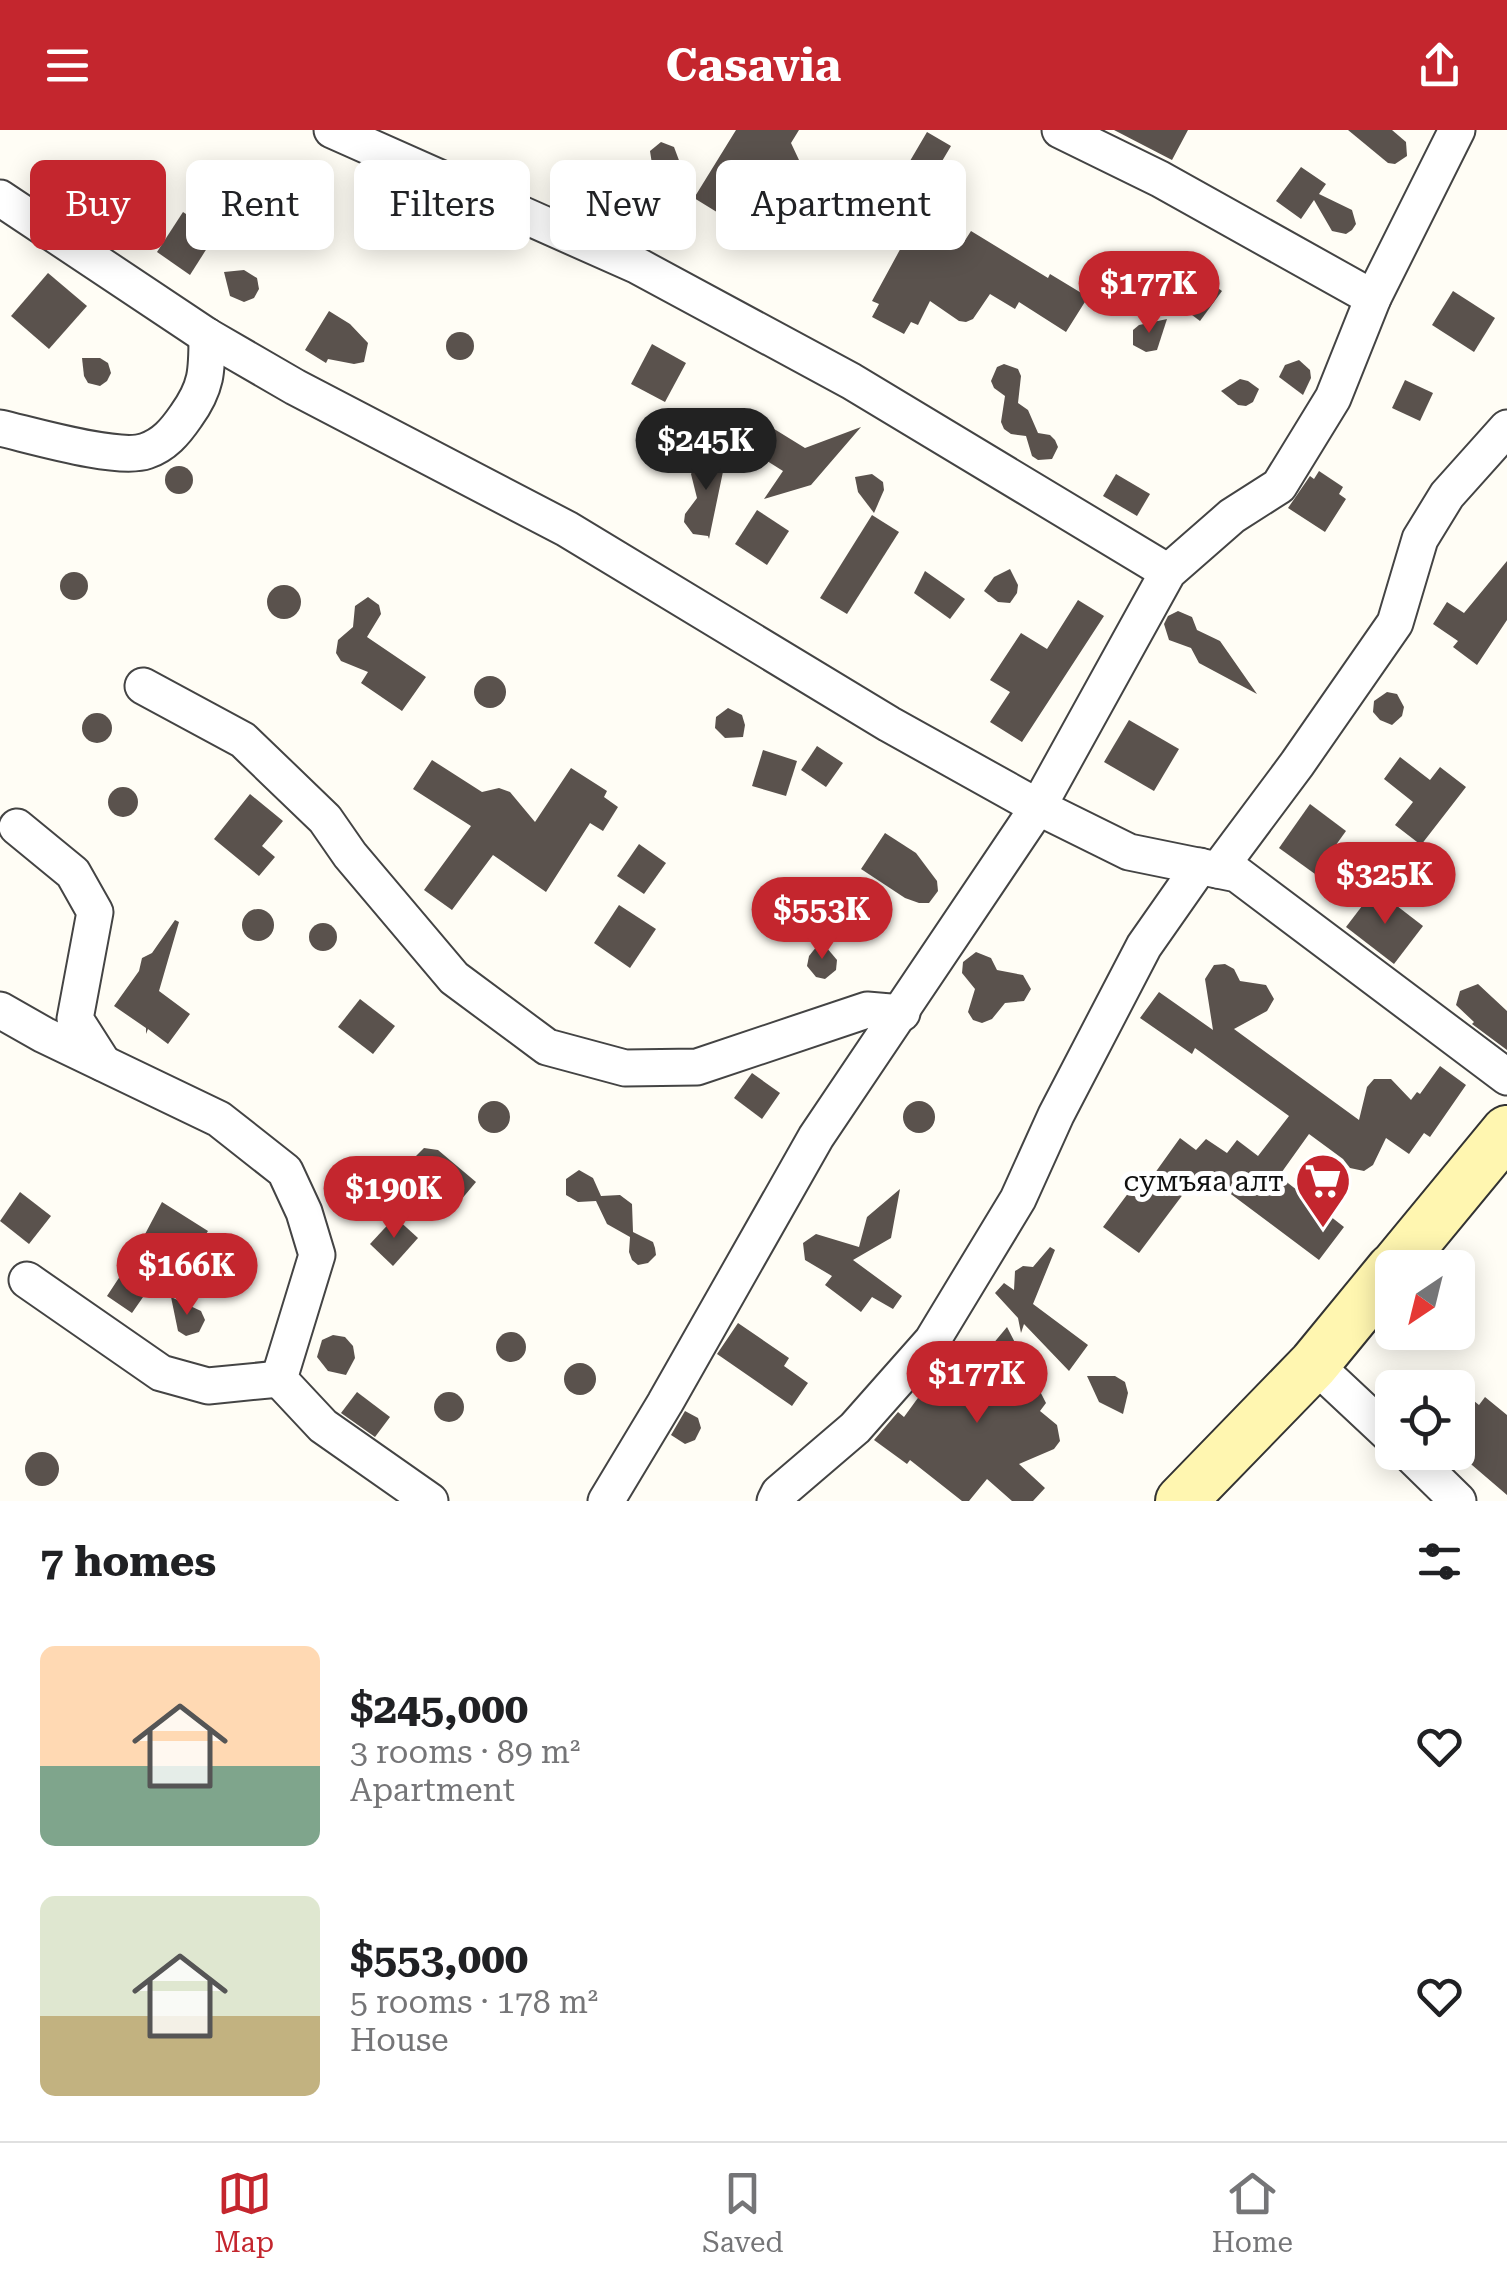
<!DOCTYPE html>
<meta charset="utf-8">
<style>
:root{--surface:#fff;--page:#f2f2f2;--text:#202124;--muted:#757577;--line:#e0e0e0;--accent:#c4262e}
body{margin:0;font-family:"Roboto Serif",serif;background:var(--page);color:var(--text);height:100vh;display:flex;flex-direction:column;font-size:38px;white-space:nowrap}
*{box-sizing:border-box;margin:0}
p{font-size:32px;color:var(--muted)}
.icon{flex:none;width:55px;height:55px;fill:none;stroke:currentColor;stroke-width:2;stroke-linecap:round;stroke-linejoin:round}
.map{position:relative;height:1371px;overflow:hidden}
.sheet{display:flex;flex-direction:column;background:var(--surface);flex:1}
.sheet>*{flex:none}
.hud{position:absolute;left:30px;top:30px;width:1000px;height:90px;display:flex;gap:20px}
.needle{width:65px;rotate:215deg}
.buttons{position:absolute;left:1375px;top:1120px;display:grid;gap:20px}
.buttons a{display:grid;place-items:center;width:100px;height:100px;border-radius:15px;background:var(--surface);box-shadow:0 5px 25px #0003;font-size:50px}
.price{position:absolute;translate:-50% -85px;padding:0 22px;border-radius:35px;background:var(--accent);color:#fff;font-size:32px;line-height:65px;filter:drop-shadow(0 2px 5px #0008)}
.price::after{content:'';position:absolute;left:50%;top:60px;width:30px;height:22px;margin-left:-15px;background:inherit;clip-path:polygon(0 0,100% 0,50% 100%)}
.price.on{background:#222;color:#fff}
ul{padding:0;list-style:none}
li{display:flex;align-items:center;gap:30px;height:250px;padding:0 40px}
li span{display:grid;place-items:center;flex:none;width:280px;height:200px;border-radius:15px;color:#555}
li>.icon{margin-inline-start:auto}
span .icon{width:120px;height:120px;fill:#fffc;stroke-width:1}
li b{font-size:42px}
h2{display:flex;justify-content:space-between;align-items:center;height:120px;padding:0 40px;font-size:42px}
.tag{padding:0 35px;border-radius:15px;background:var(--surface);box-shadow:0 5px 25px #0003;font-size:35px;line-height:90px}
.tag.on{background:var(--accent);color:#fff}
header{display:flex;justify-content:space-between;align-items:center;height:130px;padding:0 40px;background:var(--accent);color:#fff;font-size:45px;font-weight:700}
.dock{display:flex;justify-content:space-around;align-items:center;height:140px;border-top:2px solid var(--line);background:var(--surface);font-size:28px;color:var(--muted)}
.dock a{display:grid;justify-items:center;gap:5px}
.dock .on{color:var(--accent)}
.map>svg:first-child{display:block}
.building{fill:#5a524d}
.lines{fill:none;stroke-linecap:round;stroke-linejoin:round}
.street-casing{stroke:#444;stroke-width:39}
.secondary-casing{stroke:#333;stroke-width:54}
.street{stroke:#fff;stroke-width:35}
.secondary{stroke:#fff6b0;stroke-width:50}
.labels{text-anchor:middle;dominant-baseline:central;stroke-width:10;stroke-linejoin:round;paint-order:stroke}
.poi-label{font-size:28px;fill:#111;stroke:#fff;text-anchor:end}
</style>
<header><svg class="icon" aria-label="menu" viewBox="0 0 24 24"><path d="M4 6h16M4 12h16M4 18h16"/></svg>Casavia<svg class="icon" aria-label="share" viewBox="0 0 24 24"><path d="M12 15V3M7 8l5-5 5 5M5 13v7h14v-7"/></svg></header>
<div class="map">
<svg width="1507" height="1371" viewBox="0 0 1507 1371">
<rect width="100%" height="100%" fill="#fffdf5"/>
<!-- building -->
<g class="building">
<polygon points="736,0 799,0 791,13 799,30 795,37 781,42 765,34 742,72 732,65 720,84 694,68"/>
<polygon points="1114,0 1188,0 1172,30"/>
<polygon points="1348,0 1392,0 1406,12 1407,26 1395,34 1388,33"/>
<polygon points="927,2 951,16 906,92 939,96 962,115 971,101 1048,148 1050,144 1088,167 1066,202 1019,172 1015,179 990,164 973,189 966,192 959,191 930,171 918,195 911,192 904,204 872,187 879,174 872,171 903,114 834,74 851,43 890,65"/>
<polygon points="661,12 674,17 680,33 664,40 652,34 650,21"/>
<polygon points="1301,37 1326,54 1319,64 1352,80 1356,94 1352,100 1346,104 1332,101 1314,70 1301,89 1276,71"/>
<polygon points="144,39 159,45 163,65 145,68 129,57 106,74 99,74 89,67 90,55 99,46 128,56 125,54"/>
<polygon points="183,82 216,104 190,145 157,122"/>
<polygon points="244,140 257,148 259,159 254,168 244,172 230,166 224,142"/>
<polygon points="1194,141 1222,161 1200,191 1172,170"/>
<polygon points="48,143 87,176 49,219 11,186"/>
<polygon points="1453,161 1495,188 1474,222 1432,195"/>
<polygon points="329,181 350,194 368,213 364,232 354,234 328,229 326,233 305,220"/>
<polygon points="1167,189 1157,220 1146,222 1133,215 1133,200 1139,195"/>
<circle cx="460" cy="216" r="14"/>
<polygon points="652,214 686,233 665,272 631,254"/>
<polygon points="82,228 100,228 108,233 111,243 107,251 100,256 88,253 84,246"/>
<polygon points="1299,230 1310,240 1311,248 1303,265 1279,247 1285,235"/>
<polygon points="1004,234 1018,239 1021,246 1018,273 1028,280 1038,303 1050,305 1055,310 1058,317 1052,329 1038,330 1032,326 1026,306 1011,304 1004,299 1001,292 1005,266 994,258 991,251 997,237"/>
<polygon points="1240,249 1248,251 1259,259 1253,272 1246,276 1238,275 1221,261"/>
<polygon points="1405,250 1433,263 1420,291 1392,278"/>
<polygon points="742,279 805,318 861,297 811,355 764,369 783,341 726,305"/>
<polygon points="727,319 725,332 709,409 708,406 693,404 684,392 685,384 697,368 691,344 698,330"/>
<circle cx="179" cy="350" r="14"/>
<polygon points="1319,341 1343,357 1339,364 1346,369 1325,402 1288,378 1310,346 1314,349"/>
<polygon points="872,344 883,352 884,360 874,383 858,362 855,347"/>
<polygon points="1116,344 1150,364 1137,386 1103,366"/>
<polygon points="757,380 789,401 767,435 735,414"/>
<polygon points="872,385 899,402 847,484 820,468"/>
<polygon points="1507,431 1507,490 1477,535 1453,517 1458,511 1433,494 1447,472 1464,483"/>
<polygon points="1010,439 1018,455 1017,463 1010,473 998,472 984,461 994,447"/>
<polygon points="925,441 965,469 950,489 914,463"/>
<circle cx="74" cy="456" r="14"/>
<circle cx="284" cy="472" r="17"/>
<polygon points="368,467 379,475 381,484 367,507 426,547 402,581 361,553 368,542 341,531 336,523 338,510 353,497 355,476"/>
<polygon points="1078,470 1104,486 1022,612 990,592 1010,562 990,550 1021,503 1047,519"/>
<polygon points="1178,481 1192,487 1197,500 1220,511 1257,564 1199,533 1191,518 1169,510 1164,494 1168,486"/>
<circle cx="490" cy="562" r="16"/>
<polygon points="1387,562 1397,564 1404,577 1402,586 1392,595 1380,590 1373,582 1374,571"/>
<polygon points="728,578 742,585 745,595 743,607 725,608 715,598 716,587"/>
<circle cx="97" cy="598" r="15"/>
<polygon points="1129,590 1179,619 1154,661 1104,632"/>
<polygon points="817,616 843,633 826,657 801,640"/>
<polygon points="763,620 797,631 786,666 752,656"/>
<polygon points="1400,627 1430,650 1440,637 1466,657 1421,715 1395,695 1413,672 1384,649"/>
<polygon points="432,630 482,662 499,658 510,662 535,692 571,638 607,661 604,667 618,677 603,701 590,693 546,762 493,725 452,780 424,760 471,696 413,659"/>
<circle cx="123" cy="672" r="15"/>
<polygon points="250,664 283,691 262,716 275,727 259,746 214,709"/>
<polygon points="1310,674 1346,701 1315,744 1279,718"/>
<polygon points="885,703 916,723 937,751 938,761 929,773 919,773 905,768 861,739"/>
<polygon points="639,714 666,733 644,764 617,746"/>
<polygon points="821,758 832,761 834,772 831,782 820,794 807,785 802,776 807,762"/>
<polygon points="1375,759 1423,796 1394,834 1346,797"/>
<polygon points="619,775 656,799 630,838 594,813"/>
<circle cx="258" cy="795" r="16"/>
<polygon points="175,790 179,792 159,861 190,884 168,914 148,899 146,904 146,898 114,876 139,841 142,828 152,823"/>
<circle cx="323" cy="807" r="14"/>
<polygon points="821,811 837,830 836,840 825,849 816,847 807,836 809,826"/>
<polygon points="976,822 991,828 997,840 1023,845 1031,859 1024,871 1005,873 992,889 982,893 973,890 968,882 975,859 962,843 963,832"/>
<polygon points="1225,834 1234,839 1240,851 1266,855 1274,869 1267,881 1234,899 1359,990 1367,957 1374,949 1391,949 1411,970 1417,962 1420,964 1440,936 1466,955 1430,1007 1424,1003 1409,1024 1386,1008 1373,1035 1364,1041 1350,1038 1343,1029 1309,1004 1279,1046 1344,1097 1319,1130 1204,1044 1191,1062 1187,1059 1139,1123 1103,1097 1129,1062 1137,1068 1180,1008 1196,1020 1206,1009 1227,1023 1237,1010 1258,1026 1289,986 1195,918 1192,924 1140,888 1159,862 1213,900 1205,849 1214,835"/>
<polygon points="1478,854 1507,881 1507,920 1472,894 1474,892 1456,875 1460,861"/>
<polygon points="360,869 395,896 373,924 338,897"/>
<polygon points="752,943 780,963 762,989 734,968"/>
<circle cx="494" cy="987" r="16"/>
<circle cx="919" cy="987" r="16"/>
<polygon points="424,1018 438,1020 476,1052 455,1077 416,1041 416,1026"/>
<polygon points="579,1040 593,1048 601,1066 620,1065 632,1074 633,1102 653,1112 655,1118 656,1125 648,1133 638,1135 632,1130 629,1122 630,1107 607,1094 596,1071 578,1072 566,1065 566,1049"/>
<polygon points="900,1059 891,1108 853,1130 902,1166 893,1179 872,1167 861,1182 825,1155 832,1146 805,1130 803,1113 816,1104 859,1117 867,1087"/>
<polygon points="20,1062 51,1086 29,1114 0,1091"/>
<polygon points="162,1072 208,1101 170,1161 166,1134 132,1183 107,1166 134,1125"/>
<polygon points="395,1087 418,1108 393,1136 370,1114"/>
<polygon points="1050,1117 1055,1120 1033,1174 1088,1215 1069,1241 1024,1194 1021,1203 1018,1188 995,1163 1004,1153 1014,1160 1015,1141 1023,1136 1033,1137"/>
<polygon points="171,1167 201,1181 205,1190 199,1202 186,1206 178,1201"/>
<polygon points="738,1193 789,1228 784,1236 808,1253 792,1276 717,1224"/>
<polygon points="1007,1197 1046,1273 1040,1281 1057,1295 1060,1311 1054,1319 1019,1334 1045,1358 1033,1371 1012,1371 987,1349 969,1371 962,1371 910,1330 907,1334 874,1310 898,1282 904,1287 950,1224 972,1239"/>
<circle cx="511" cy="1217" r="15"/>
<polygon points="333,1205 345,1207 353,1216 355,1228 346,1245 328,1241 317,1227 322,1210"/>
<circle cx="580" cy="1249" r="16"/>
<polygon points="1087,1246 1115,1246 1125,1252 1128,1263 1123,1284 1099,1272"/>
<polygon points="1458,1258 1479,1275 1485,1267 1507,1285 1507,1365 1458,1323"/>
<circle cx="449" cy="1277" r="15"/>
<polygon points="357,1262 390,1287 375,1307 341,1283"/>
<polygon points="685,1281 698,1288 701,1298 695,1310 685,1314 671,1305"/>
<circle cx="42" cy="1339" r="17"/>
</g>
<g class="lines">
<!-- street casing -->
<g class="street-casing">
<g id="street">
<polyline points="332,0 638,136 851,251 1168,442"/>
<polyline points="1060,0 1160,49 1373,168"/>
<polyline points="0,68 207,206 295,257 567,399 889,594 1038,677 1129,722 1237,744 1507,947"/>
<path d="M 0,298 C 31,305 118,331 146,321 C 164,315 175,302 186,286 C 207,257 207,241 207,206"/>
<polyline points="143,556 243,610 325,689 350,725 454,848 547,917 625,938 697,937 867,880 902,883"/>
<polyline points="17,697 73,743 95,782 75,889 103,933"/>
<polyline points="1218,740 1297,634 1395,493 1420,409 1447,365 1507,298"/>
<polyline points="0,880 44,905 219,989 285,1041 304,1082 317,1125 279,1249 323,1296 430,1371"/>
<polyline points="27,1150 161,1243 208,1256 279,1249"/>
<polyline points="1314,1234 1392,1307"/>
<polyline points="1408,1322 1458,1371"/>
<polyline points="606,1371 665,1273 816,1007 1038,677 1168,442 1232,386 1279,356 1333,268 1373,168 1457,0"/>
<polyline points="775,1371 779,1363 855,1298 932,1211 1018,1069 1056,985 1144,816 1200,736"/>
</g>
</g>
<!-- secondary casing -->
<g class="secondary-casing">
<g id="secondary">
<polyline points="1394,1138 1507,1001"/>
<polyline points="1181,1371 1314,1234 1392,1139"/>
</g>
</g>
<!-- street -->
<use href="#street" class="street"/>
<!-- secondary -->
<use href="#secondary" class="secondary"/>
</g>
<!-- icons -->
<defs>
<g id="supermarket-pin" transform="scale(2.875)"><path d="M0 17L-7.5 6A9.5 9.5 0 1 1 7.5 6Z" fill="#c4262e" stroke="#fff"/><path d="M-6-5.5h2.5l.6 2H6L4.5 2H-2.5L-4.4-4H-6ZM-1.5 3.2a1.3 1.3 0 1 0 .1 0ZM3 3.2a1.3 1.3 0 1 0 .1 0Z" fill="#fff"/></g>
</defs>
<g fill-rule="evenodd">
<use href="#supermarket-pin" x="1323" y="1051"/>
</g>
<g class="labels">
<!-- poi labels -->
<g class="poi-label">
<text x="1284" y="1051">сумъяа алт</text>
</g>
</g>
</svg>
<div class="buttons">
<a><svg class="needle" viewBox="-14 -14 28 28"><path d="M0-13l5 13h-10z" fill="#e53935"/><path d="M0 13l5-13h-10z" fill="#757577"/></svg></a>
<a><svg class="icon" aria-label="locate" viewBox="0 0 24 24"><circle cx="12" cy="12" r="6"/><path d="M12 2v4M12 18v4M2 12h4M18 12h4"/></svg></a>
</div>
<b class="price" style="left:1149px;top:206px">$177K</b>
<b class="price on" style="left:706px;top:363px">$245K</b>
<b class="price" style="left:1385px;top:797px">$325K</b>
<b class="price" style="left:822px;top:832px">$553K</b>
<b class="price" style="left:394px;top:1111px">$190K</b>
<b class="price" style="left:187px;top:1188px">$166K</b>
<b class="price" style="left:977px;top:1296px">$177K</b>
<div class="hud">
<a class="tag on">Buy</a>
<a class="tag">Rent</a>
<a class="tag">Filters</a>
<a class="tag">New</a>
<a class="tag">Apartment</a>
</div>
</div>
<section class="sheet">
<h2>7 homes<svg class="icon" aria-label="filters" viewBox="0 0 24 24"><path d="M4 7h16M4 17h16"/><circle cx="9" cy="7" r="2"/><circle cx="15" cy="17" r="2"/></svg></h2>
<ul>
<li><span style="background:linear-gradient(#ffd9b3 60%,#7fa58c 0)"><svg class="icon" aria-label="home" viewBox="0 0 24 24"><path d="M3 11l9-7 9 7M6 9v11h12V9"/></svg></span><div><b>$245,000</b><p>3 rooms · 89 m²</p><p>Apartment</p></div><svg class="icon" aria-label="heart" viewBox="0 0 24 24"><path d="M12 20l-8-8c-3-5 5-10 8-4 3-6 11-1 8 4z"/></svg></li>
<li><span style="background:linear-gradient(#dfe7d0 60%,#c2b280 0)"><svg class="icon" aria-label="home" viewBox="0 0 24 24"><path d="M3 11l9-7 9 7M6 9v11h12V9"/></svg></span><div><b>$553,000</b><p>5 rooms · 178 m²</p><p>House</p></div><svg class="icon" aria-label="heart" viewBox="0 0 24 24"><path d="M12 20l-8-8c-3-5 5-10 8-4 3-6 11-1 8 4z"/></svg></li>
</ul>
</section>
<nav class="dock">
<a class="on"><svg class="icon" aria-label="map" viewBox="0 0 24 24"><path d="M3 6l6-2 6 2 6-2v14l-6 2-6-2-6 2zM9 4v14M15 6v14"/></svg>Map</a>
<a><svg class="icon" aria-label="saved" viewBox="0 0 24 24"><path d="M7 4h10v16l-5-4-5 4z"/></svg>Saved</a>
<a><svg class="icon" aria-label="home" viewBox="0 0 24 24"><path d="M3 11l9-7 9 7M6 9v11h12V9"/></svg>Home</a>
</nav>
